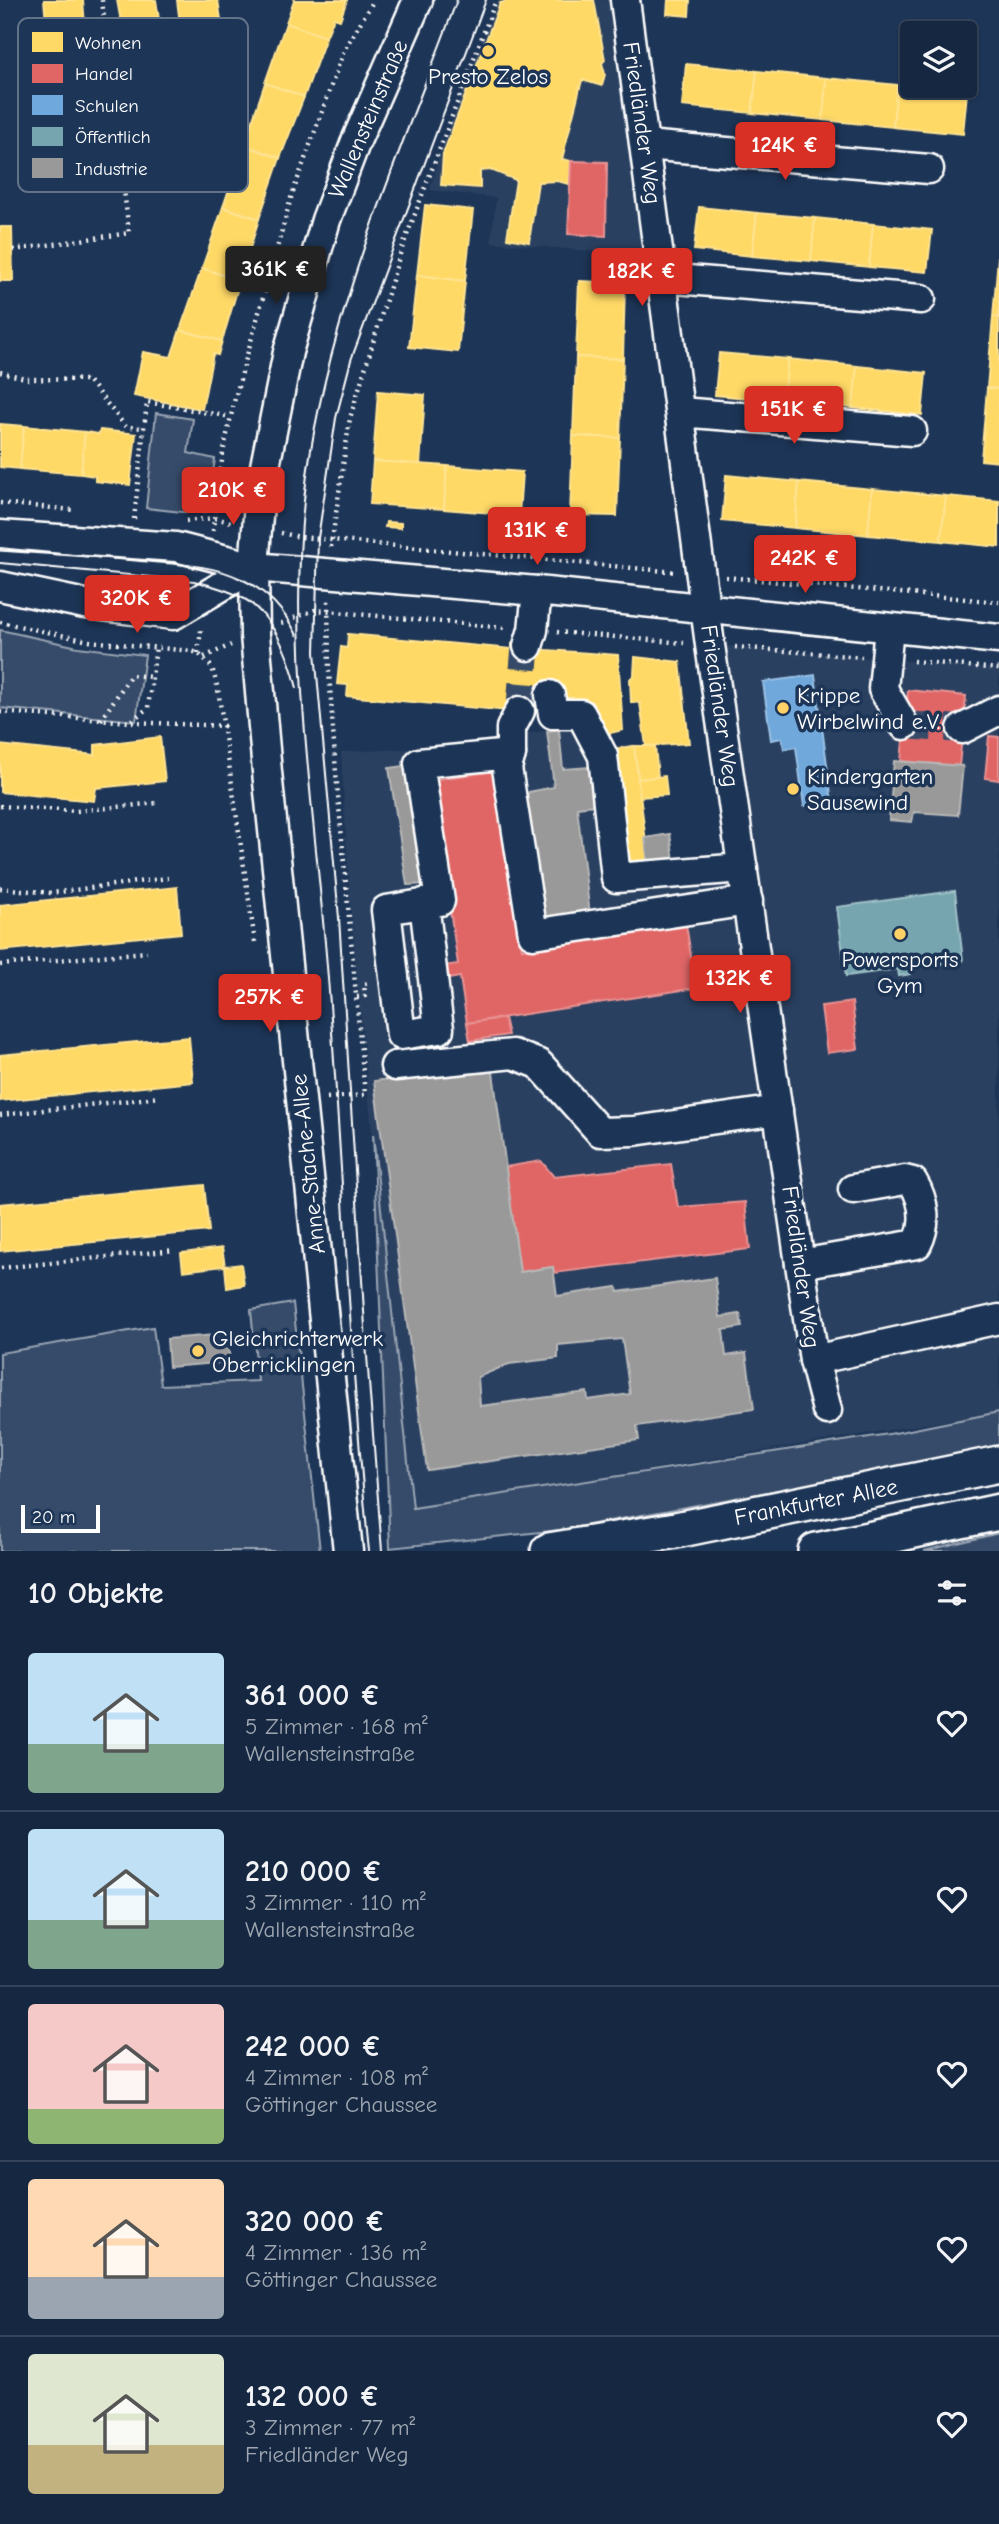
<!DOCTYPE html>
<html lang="de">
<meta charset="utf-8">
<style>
:root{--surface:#162841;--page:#1f3048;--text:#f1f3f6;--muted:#9ea6b1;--line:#35445a;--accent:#d93025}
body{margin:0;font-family:"Comic Neue",sans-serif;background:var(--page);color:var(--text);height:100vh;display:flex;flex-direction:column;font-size:26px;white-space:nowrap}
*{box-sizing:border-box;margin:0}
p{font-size:23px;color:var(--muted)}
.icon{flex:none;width:38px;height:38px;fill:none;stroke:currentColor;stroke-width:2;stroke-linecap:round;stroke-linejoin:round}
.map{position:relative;height:1551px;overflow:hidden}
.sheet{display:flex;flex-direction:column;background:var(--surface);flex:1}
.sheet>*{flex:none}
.tools{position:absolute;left:900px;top:21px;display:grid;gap:14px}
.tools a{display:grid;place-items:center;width:77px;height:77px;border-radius:7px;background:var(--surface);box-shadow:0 2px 5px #0004,0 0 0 2px var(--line);font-size:35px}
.scale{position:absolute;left:21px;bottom:18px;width:79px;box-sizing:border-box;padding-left:7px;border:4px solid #fff;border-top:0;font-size:19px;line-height:24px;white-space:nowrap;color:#fff;-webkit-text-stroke:5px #1d3557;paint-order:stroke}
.price{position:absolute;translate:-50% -60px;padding:0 16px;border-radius:7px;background:var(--accent);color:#fff;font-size:23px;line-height:46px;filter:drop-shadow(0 2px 4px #0008)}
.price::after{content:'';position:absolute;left:50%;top:42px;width:21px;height:16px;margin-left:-10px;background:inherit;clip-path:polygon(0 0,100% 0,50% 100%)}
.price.active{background:#222;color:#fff}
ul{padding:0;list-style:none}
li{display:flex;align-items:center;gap:21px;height:175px;padding:0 28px}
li+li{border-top:2px solid var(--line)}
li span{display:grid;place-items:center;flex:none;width:196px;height:140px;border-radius:7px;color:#555}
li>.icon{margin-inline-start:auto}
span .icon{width:84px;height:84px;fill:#fffc;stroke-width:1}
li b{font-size:30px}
h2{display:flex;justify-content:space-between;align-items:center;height:84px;padding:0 28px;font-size:30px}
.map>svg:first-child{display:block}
.built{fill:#2a4161}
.green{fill:#364b69;stroke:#9aa5b4;stroke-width:2}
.homes{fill:#ffd966;stroke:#ffe494;stroke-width:2}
.shops{fill:#e06666;stroke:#e99494;stroke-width:2}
.schools{fill:#6fa8dc;stroke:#9ac2e6;stroke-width:2}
.public{fill:#76a5af;stroke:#9fc0c7;stroke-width:2}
.industry{fill:#999;stroke:#b8b8b8;stroke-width:2;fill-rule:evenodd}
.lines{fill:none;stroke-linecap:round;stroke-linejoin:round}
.minor-tunnel{stroke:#344968;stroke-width:28;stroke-dasharray:28 14;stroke-linecap:butt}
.minor-casing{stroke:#fff;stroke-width:33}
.major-casing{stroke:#fff;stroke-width:40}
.path{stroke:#fff;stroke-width:4.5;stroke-dasharray:2 5;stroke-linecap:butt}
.minor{stroke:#1d3557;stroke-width:28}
.major{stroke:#1d3557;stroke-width:35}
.tram{stroke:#fff;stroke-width:2}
.poi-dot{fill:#ffd166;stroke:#1d3557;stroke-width:2.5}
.labels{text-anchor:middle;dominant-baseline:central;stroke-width:7;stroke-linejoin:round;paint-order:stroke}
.poi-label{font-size:23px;fill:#fff;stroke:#1d3557;text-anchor:start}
.street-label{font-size:23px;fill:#fff;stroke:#1d3557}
.key{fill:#1d3557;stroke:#617289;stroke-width:2}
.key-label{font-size:19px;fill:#fff}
</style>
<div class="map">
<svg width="999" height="1551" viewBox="0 0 999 1551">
<rect width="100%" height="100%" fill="#1d3557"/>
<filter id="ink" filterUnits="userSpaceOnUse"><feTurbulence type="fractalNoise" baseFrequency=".0143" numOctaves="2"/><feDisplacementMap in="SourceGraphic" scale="14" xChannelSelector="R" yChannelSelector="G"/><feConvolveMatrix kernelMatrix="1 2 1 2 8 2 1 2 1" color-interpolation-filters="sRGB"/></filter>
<g filter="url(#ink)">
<!-- built -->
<g class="built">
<polygon points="498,0 615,0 651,257 491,242 496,198 430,190 440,153"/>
<polygon points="716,645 999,669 999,1412 413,1508 383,1248 350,901 341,752 495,744 529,733 584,726 607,746 634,744 649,866 746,854"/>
</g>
<!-- green -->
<g class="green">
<polygon points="156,413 193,419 188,453 215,459 207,512 182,512 146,508"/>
<polygon points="0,630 78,647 145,655 136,721 0,708"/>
<polygon points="373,1134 413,1508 895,1433 999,1412 999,1447 882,1471 560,1530 390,1548"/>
<polygon points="293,1303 320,1551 0,1551 0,1353 153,1327 161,1385 258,1381 251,1310"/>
<polygon points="999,1533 999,1551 924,1551"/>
</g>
<!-- homes -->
<g class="homes">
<polygon points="44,0 83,0 87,52 49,55"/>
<polygon points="117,0 156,0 162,39 142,42 140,30 123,33"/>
<polygon points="177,0 218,0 223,33 182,39"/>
<polygon points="294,0 347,0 340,20 334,18 326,37 286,23"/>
<polygon points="511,0 594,0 605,60 602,63 605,74 602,86 582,80 562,159 571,161 569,184 557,181 538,182 529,242 507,238 516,180 491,170 480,171 480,188 441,185 443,154 500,3"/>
<polygon points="668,0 690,0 689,16 667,14"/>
<polygon points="286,23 326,37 304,97 265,83"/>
<polygon points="686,64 757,71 752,113 682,106"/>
<polygon points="757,71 826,78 823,120 752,113"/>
<polygon points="826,78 897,85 893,127 823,120"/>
<polygon points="265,83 304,97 280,158 244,145"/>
<polygon points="897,85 967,92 963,134 893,127"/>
<polygon points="244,145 280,158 259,219 223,207"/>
<polygon points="52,147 54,164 48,165 51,193 37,194 32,149"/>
<polygon points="425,205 473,210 465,281 417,275"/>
<polygon points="223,207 259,219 240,281 202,268"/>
<polygon points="699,207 757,213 752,256 694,250"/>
<polygon points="757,213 815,218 811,261 752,256"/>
<polygon points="815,218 873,224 869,267 811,261"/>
<polygon points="873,224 932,230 927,272 869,267"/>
<polygon points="0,227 12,227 13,281 0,281"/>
<polygon points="999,245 999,317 993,317"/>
<polygon points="202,268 240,281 222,341 180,330"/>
<polygon points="417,275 465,281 458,352 409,347"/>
<polygon points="579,281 625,283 623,359 576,357"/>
<polygon points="993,317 999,317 999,389 987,388"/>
<polygon points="180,330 222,341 218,355 213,354 202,409 134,396 143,352 171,357"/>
<polygon points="719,353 788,359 784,401 715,395"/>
<polygon points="576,357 623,359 620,438 573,436"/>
<polygon points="788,359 857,366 853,408 784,401"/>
<polygon points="857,366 926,373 922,415 853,408"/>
<polygon points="987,388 999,389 999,462 981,460"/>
<polygon points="378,391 425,395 420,465 373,461"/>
<polygon points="0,424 24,426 20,469 0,467"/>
<polygon points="24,426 85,432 81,474 20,469"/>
<polygon points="100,430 136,434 130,485 95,481 95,476 81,474 85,432 99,434"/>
<polygon points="573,436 620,438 617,516 570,515"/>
<polygon points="373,461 447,466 444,509 370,504"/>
<polygon points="447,466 522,472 519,515 444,509"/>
<polygon points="726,475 799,482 795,528 722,521"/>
<polygon points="799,482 872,489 868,535 795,528"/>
<polygon points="872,489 946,496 941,541 868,535"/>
<polygon points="946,496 999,501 999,547 941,541"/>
<polygon points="386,522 401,523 401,528 385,527"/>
<polygon points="348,634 512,649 512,644 546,650 618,655 623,730 602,735 563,702 564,696 532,694 531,713 347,696 348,685 337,684 341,647 347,648"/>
<polygon points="635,657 680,662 689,743 646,746 640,703 631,702 630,679 634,675"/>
<polygon points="160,737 165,781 96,788 94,801 0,792 0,745 95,755 95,745"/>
<polygon points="634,746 655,746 658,777 638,779"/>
<polygon points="634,746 649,866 627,868 612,749"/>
<polygon points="665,776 667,795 640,797 638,779"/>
<polygon points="177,887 181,933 0,951 0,905"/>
<polygon points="189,1037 193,1082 0,1101 0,1055"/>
<polygon points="204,1185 209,1231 0,1251 0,1204"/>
<polygon points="222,1248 225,1266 183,1271 181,1253"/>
<polygon points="241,1264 244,1285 227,1288 225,1266"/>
</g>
<!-- shops -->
<g class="shops">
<polygon points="571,161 607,162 606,236 568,234"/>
<polygon points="908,690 966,696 959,766 901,761"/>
<polygon points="989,736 999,737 999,780 985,778"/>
<polygon points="495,771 522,949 686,924 696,988 467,1023 460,977 437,981 435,967 458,964 431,780"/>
<polygon points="852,1002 858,1049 827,1053 821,1006"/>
<polygon points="504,1018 508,1035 470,1041 467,1023"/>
<polygon points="541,1161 554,1177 671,1164 678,1207 745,1202 750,1249 554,1273 553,1267 520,1272 505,1167"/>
</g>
<!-- schools -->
<polygon class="schools" points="815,675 832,802 804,806 796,747 784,749 782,738 771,740 763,682"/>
<!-- public -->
<polygon class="public" points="955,891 963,961 911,968 911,974 899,976 898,969 846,976 837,907"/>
<!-- industry -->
<g class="industry">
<polygon points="559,729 563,769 590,767 594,805 577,807 590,915 558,920 537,911 522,804 529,792 554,787 547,731"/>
<polygon points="894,761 963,766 958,815 914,812 912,822 889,820"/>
<polygon points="412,765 429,884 407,885 389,768"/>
<polygon points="670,834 674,860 648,864 645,838"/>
<path d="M 492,1065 L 520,1272 L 553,1267 L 557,1296 L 617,1287 L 618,1292 L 715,1278 L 720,1317 L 740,1314 L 742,1327 L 723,1330 L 726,1356 L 746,1353 L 754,1409 L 637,1426 L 639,1440 L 427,1470 L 374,1081 ZM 622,1339 L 630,1394 L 588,1400 L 587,1392 L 480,1406 L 478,1377 L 509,1364 L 558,1358 L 558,1345 Z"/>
<polygon points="227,1334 230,1362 169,1367 167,1339"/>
</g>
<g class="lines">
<!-- minor-tunnel -->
<g class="minor-tunnel">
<polyline points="520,711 525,652 528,646"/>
<polyline points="904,725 962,729"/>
</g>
<!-- minor casing -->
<g class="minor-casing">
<g id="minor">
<polyline points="625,0 710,645 814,1360 827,1410"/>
<polyline points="645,145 929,169"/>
<polyline points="663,278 921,299"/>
<polyline points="680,412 912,431"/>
<polyline points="0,535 176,547 254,567 537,591 999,639"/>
<polyline points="0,586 85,604 173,615 254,567"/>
<polyline points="889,628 883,689 904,725"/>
<polyline points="528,646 533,630 537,591"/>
<polyline points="550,695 553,714 581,714 603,756 616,878 743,868"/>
<polyline points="962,729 999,710"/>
<polyline points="511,754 507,768 533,934 748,901"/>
<polyline points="424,903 439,1029 401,1035 386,910 440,901 419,763 511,754 511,728 520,711"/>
<polyline points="395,1066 513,1054 539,1064 600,1132 634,1131 778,1110"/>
<path d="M 800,1264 L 917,1244 C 927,1224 925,1202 913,1182 L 905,1180 L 853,1189"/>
<polyline points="814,1360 999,1319"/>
<polyline points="348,1551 267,772 255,635 254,567 260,491 288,352 326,220 356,141 418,0"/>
</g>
</g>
<!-- major casing -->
<g class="major-casing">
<g id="major">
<polyline points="549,1551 676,1530 999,1464"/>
<polyline points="816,1551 999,1512"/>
</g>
</g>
<!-- path -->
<g class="path">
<polyline points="13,250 129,233 102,0"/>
<polyline points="0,372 29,379 88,380 126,427 145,428"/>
<polyline points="0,503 73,510"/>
<polyline points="134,519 147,402 231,417"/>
<polyline points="186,521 214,518 223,453 235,398 291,198 344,50 374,0"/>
<polyline points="213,531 214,518 231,522"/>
<polyline points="281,533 300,537 676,572"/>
<polyline points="331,547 350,418 401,251 496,0"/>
<polyline points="726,577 999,602"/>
<polyline points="0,622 89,641 191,651 198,653 212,667 218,689 255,942"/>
<polyline points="281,623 315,610 506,628"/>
<polyline points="557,632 684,643"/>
<polyline points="735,647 862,657"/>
<polyline points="198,653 201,630"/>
<polyline points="204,657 231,645"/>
<polyline points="913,661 999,669"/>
<polyline points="0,712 130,722 148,708 156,647"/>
<polyline points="101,720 131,675 152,677"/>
<polyline points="132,722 225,726"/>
<polyline points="0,806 76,811 158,803"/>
<polyline points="0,888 51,893 168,878"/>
<polyline points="0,965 147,952"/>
<polyline points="357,997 365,996 364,984 370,983"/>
<polyline points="327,1098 365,1095 336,773 329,672 328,597"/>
<polyline points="0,1115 160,1097"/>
<polyline points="1,1268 175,1250"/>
</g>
<!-- minor -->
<use href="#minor" class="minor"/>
<!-- major -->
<use href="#major" class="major"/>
<!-- tram -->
<g class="tram">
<path d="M 0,548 C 47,553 94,557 140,561 C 173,564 212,564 241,579 C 266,590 285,612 297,635"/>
<path d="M 0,563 L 194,581 C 210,585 226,589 241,597 C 272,613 289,655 297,688"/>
<path d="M 369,1551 C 349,1356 343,1161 327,966 C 314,803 285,638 307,475 C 330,310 399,155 457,0"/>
<polyline points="382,1551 366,1343 339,918 315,652 318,538 336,418 351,360 486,0"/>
</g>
</g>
</g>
<!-- markers -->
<g class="poi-dot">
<circle cx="488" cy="51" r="7"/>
<circle cx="783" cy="708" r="7"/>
<circle cx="793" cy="789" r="7"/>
<circle cx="900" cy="934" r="7"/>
<circle cx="198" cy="1351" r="7"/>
</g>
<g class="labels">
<!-- poi labels -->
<g class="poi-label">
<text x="488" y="76" text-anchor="middle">Presto Zelos</text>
<text x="797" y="695">Krippe<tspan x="797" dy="26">Wirbelwind e.V.</tspan></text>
<text x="807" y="776">Kindergarten<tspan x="807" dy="26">Sausewind</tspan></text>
<text x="900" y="959" text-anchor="middle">Powersports<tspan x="900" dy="26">Gym</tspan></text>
<text x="212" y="1338">Gleichrichterwerk<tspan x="212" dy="26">Oberricklingen</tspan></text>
</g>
<!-- street labels -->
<g class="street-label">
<text transform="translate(368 119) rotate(-67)">Wallensteinstraße</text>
<text transform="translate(642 123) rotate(82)">Friedländer Weg</text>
<text transform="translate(720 706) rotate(82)">Friedländer Weg</text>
<text transform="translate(308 1164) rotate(-96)">Anne-Stache-Allee</text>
<text transform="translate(801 1267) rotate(82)">Friedländer Weg</text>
<text transform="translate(816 1502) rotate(-11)">Frankfurter Allee</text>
</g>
</g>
<!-- legend -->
<rect x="18" y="18" width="230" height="174" rx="10" class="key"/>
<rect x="32" y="32" width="31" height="20" fill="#ffd966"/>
<rect x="32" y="64" width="31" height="19" fill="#e06666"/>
<rect x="32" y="95" width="31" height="20" fill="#6fa8dc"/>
<rect x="32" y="127" width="31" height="19" fill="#76a5af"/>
<rect x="32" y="158" width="31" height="20" fill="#999"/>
<g class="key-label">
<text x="75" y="49">Wohnen</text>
<text x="75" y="80">Handel</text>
<text x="75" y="112">Schulen</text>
<text x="75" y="143">Öffentlich</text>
<text x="75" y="175">Industrie</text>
</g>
</svg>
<div class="tools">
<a><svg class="icon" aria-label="layers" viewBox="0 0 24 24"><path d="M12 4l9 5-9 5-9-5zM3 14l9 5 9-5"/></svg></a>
</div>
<div class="scale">20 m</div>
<b class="price" style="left:785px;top:182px">124K €</b>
<b class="price active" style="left:276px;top:306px">361K €</b>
<b class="price" style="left:642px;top:308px">182K €</b>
<b class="price" style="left:794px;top:446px">151K €</b>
<b class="price" style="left:233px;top:527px">210K €</b>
<b class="price" style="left:537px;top:567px">131K €</b>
<b class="price" style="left:805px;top:595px">242K €</b>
<b class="price" style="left:137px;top:635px">320K €</b>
<b class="price" style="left:740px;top:1015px">132K €</b>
<b class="price" style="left:270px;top:1034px">257K €</b>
</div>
<section class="sheet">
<h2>10 Objekte<svg class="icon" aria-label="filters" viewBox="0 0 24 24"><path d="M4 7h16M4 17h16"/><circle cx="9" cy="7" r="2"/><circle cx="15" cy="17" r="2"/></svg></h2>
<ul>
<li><span style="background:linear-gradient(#bfe0f5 65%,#7fa58c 0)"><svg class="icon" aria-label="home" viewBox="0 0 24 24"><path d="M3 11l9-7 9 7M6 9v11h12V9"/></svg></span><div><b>361 000 €</b><p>5 Zimmer · 168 m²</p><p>Wallensteinstraße</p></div><svg class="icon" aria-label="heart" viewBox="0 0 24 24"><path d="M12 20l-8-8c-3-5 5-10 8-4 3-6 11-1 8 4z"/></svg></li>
<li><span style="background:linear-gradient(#bfe0f5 65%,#7fa58c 0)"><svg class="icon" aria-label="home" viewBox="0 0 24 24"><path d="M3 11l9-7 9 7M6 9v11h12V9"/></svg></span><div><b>210 000 €</b><p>3 Zimmer · 110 m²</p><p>Wallensteinstraße</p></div><svg class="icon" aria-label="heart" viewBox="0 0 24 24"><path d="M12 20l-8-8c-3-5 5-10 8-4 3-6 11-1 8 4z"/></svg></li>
<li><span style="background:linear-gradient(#f6c9c9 75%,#8fb573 0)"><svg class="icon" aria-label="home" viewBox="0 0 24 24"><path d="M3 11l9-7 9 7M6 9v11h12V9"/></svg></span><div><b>242 000 €</b><p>4 Zimmer · 108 m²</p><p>Göttinger Chaussee</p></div><svg class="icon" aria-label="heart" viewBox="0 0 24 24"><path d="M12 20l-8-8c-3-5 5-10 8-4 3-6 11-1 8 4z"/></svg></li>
<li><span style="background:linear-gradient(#ffd9b3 70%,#9aa5b1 0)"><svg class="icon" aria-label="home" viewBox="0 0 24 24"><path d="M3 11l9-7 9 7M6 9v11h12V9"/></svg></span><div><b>320 000 €</b><p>4 Zimmer · 136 m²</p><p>Göttinger Chaussee</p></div><svg class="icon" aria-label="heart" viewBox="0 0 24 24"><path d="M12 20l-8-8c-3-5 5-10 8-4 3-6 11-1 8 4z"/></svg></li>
<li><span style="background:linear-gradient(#dfe7d0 65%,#c2b280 0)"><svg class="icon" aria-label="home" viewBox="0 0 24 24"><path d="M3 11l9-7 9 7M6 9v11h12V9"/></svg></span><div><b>132 000 €</b><p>3 Zimmer · 77 m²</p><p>Friedländer Weg</p></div><svg class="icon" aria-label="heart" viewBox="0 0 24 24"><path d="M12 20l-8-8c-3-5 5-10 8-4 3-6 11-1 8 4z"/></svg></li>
</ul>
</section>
